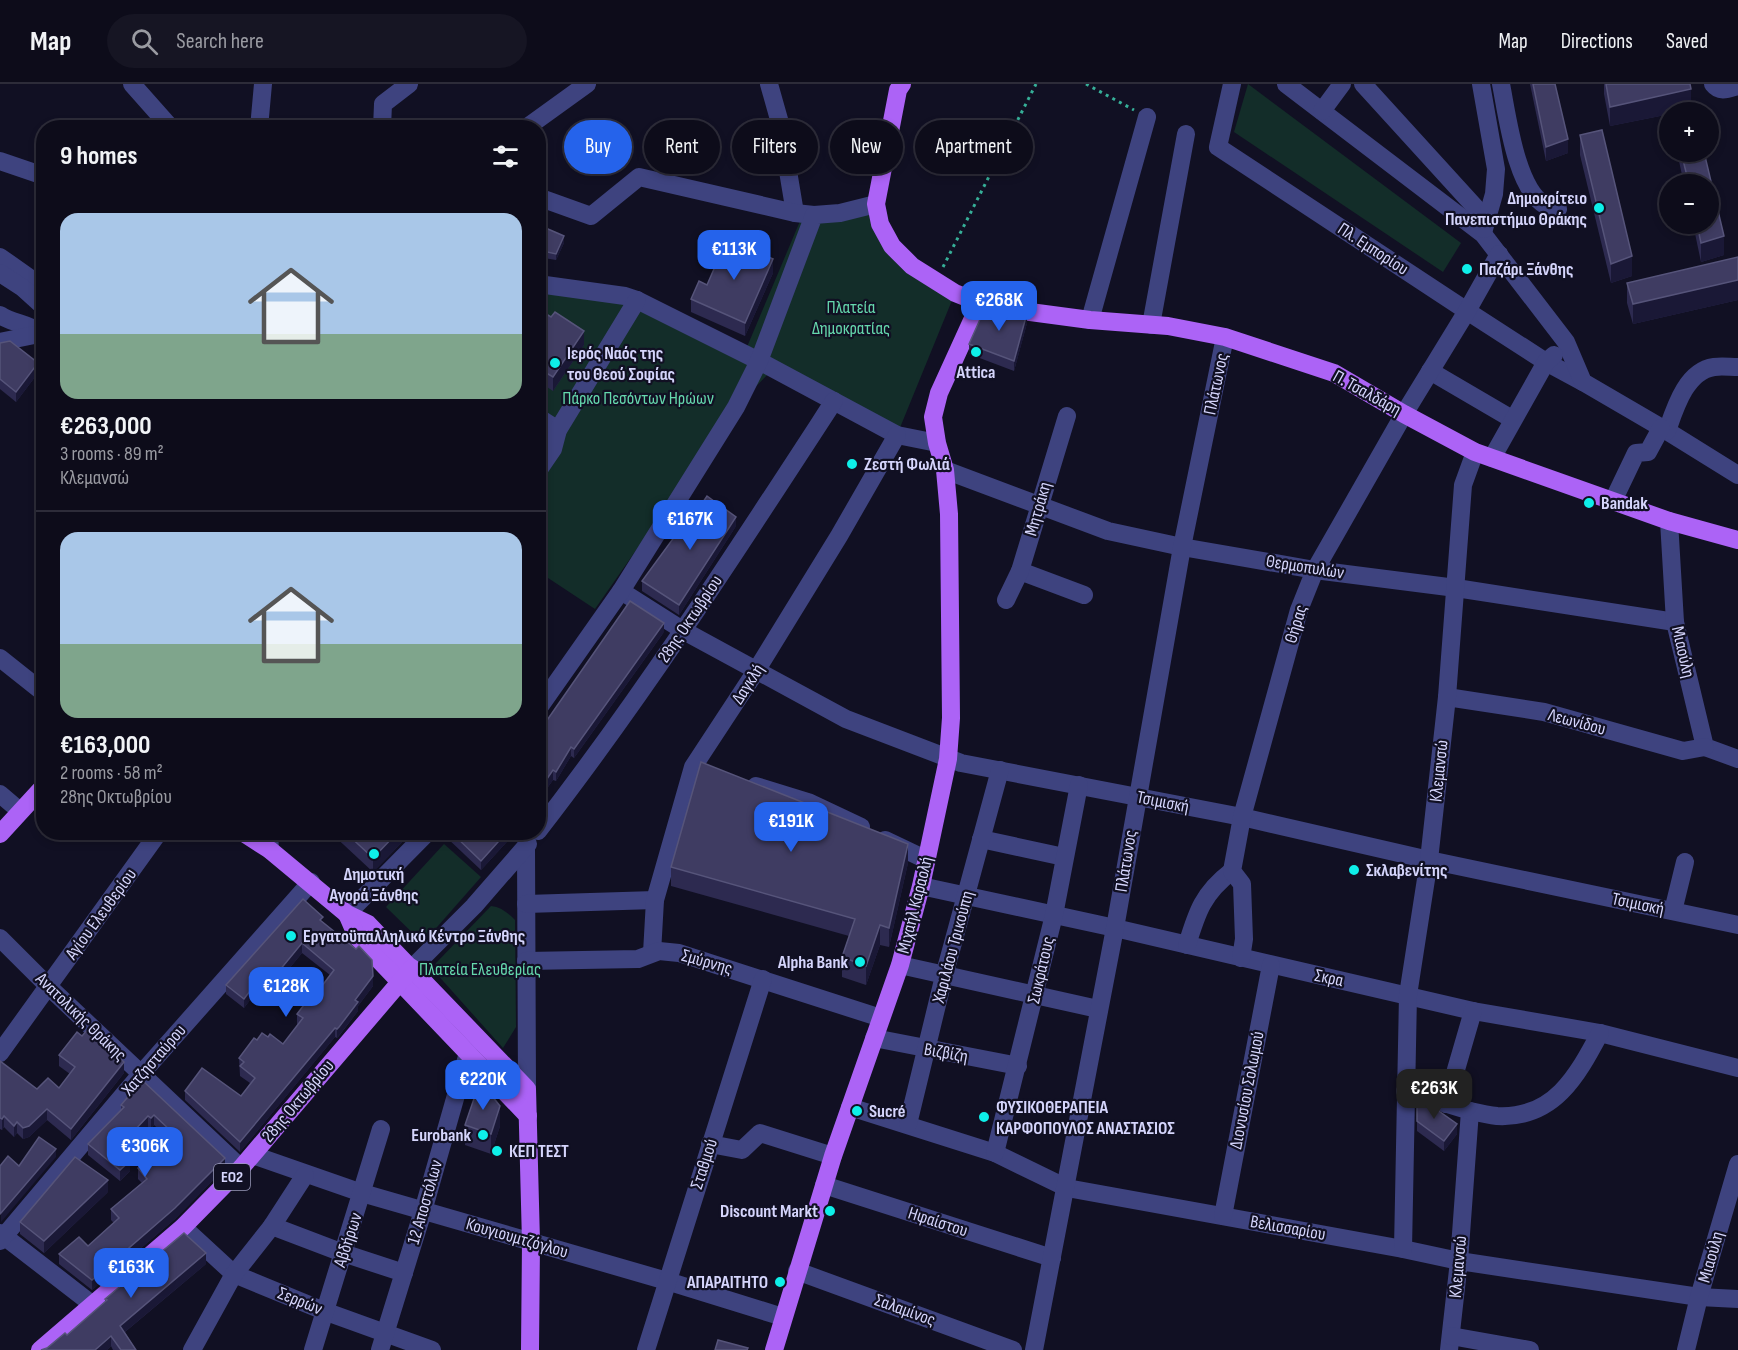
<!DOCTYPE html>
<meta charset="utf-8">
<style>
:root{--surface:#0d0c1a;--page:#161523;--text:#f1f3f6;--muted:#9a9ba2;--line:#2d2c39;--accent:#2563eb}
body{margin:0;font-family:"Sofia Sans Condensed",sans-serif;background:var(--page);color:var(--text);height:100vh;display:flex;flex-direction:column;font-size:22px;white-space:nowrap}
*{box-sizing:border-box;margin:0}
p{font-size:20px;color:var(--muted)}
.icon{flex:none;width:33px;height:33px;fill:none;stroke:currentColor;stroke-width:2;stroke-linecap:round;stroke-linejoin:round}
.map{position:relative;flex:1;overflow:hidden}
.drawer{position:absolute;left:36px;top:36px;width:510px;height:720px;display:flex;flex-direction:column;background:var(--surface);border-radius:24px;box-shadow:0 3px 9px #0003,0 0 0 2px var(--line)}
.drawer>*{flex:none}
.banner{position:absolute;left:564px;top:36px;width:570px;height:54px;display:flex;gap:12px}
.fabs{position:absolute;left:1659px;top:18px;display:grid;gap:12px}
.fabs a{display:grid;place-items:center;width:60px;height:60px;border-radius:50%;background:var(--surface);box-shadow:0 3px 9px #0003,0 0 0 2px var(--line);font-size:30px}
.price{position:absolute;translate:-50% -51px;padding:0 14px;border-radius:12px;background:var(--accent);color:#fff;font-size:20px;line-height:39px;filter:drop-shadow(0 2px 3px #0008)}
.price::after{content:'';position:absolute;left:50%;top:36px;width:18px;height:14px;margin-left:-9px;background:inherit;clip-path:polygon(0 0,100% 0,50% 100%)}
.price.active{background:#222;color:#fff}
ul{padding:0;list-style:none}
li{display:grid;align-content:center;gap:12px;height:318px;padding:0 24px}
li+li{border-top:2px solid var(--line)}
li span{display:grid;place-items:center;height:186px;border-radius:18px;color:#555}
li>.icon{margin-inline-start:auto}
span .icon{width:108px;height:108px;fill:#fffc;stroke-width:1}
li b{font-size:26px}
h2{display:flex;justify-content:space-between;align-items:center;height:72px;padding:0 24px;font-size:26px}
.tag{padding:0 21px;border-radius:27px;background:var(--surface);box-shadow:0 3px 9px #0003,0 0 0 2px var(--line);font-size:21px;line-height:54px}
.tag.active{background:var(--accent);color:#fff}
header{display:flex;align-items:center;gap:36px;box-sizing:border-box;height:84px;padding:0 30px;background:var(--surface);border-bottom:2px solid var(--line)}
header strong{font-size:28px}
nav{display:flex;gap:33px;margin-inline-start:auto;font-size:21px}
.search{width:420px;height:54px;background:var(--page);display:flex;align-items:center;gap:15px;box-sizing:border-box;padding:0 21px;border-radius:33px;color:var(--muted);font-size:22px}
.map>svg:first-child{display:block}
.green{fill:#132d29}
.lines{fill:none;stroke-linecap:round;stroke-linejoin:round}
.path{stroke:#36af98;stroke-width:3;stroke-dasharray:3 4.5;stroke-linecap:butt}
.minor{stroke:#3e437f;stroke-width:18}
.major{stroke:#ac63f6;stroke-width:18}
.wall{fill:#2d2a50}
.shaded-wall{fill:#1a1836}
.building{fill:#3f3c62;stroke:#56547a;stroke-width:1.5}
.poi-dot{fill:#0eefe9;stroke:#111023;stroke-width:2}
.labels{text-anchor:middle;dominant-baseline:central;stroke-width:4.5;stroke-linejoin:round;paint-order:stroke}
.shield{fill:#111023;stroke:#9a9abb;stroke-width:1.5}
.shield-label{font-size:16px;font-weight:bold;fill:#d5d5fc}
.poi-label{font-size:18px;font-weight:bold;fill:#d5d5fc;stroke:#111023;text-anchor:start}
.street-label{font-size:18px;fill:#d5d5fc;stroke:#111023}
.park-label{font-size:18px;fill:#65d8ad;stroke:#111023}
</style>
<header>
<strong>Map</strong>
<div class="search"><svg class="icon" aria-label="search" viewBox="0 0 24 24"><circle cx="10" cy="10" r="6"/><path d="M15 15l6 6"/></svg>Search here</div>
<nav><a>Map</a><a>Directions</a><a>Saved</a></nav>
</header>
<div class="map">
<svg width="1738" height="1266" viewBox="0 0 1738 1266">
<rect width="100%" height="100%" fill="#111023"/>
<!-- green -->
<g class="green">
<polygon points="1248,0 1461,159 1443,188 1234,48"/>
<polygon points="876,120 892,162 955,209 897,351 773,285 736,323 595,525 539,488 538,201 637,216 744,270 803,130"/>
<polygon points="444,760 481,793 423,859 386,823"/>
<path d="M 491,822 C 501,823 508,829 515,836 L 516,943 L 503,964 L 435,888 L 434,884 L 436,879 Z"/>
</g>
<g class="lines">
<!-- path -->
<g class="path">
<polyline points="1086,0 1134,26"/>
<polyline points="943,183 1036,0"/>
</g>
<!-- minor -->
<g class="minor">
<polyline points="132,0 171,44"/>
<polyline points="769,0 780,39 795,129"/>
<polyline points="1232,0 1218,63 1467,227 1546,278 1583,298"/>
<polyline points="1286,0 1483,150 1566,258 1583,298 1667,347 1738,391"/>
<polyline points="1363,0 1486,135"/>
<polyline points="1481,0 1496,85 1494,110 1484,145"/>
<path d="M 1501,0 C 1507,30 1516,105 1545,121 C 1548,123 1554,124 1558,125"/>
<path d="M 1713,0 C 1720,9 1728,5 1738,2"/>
<polyline points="1322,27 1342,0"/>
<polyline points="259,44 263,0"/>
<polyline points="382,44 383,20 409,0"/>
<polyline points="526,44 587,0"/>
<polyline points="0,77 44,92"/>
<polyline points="538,113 591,132 639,93 795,129 814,131"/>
<polyline points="0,173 44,204"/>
<polyline points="0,189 23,204 44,223"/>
<polyline points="538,200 625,212 637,216 759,277 897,351 937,359"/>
<path d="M 0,231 C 13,240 29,239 42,250"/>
<polyline points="1090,236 1147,33"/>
<polyline points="1151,241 1186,50"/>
<polyline points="0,258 44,249"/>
<polyline points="1430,287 1512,335"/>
<polyline points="538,333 558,346"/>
<path d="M 1667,347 C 1675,324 1686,287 1714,283 C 1721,282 1730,283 1738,283"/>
<polyline points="1492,374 1546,278 1554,271"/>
<polyline points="945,386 1108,447 1182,463 1315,486 1456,504 1675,538"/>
<polyline points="538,387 553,365 558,346 637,216"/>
<polyline points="1613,417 1636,369 1648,368 1661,344"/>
<polyline points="1669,437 1675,538 1705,663 1738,675"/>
<polyline points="1020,487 1084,511"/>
<polyline points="621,507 684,547 846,635 961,679 1242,733 1429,776 1738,841"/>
<polyline points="1006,516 1020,487 1067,332"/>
<polyline points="0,574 44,609"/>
<polyline points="1447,613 1544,628 1683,667 1705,663"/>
<polyline points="538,625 621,507 736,323 759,277 814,131 840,129 876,120"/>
<polyline points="756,702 808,718 861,743"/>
<polyline points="0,710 20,727"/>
<path d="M 538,747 C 645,609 739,463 834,317"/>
<polyline points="269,748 270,766"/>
<polyline points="981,755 1064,773"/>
<polyline points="885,756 927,776"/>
<polyline points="526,763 527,1005"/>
<polyline points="921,802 1115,844 1473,927 1600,949 1738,984"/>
<polyline points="526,820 655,816"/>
<polyline points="1673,827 1685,778"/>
<polyline points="347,830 428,748"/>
<polyline points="0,854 49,903 241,1084"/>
<path d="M 1187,861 C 1197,828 1203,809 1232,787"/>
<polyline points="652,869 655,816 693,683 756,587 839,452 897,351"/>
<polyline points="1241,874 1244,855 1242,800 1232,787 1242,733 1299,526 1315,486 1404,330 1467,227 1499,170"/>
<polyline points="526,877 638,875 659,867 679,869 881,934"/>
<polyline points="900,881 1098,925"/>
<polyline points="412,884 474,822 528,760"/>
<polyline points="874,954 1018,982"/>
<polyline points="0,969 159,748"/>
<polyline points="1405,1007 1470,1027 1459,1177 1449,1266"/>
<polyline points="1446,1020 1473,927"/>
<polyline points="850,1023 995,1069 1067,1104 1403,1165 1459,1177 1699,1213 1738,1215"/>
<path d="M 1470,1027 C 1479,1029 1488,1031 1497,1032 C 1554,1035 1577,992 1600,949"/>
<polyline points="908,1040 944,892 1000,686"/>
<polyline points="710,1060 742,1066 760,1049 833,1072"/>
<polyline points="995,1069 1054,831 1079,701"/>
<polyline points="253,1071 362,1109 667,1197 783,1233"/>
<polyline points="824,1101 1052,1174"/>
<polyline points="1223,1132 1271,881"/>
<polyline points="272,1142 343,1169 404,1189"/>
<polyline points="183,1143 234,1190 324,1227 432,1266"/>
<polyline points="0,1149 93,1221"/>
<polyline points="0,1157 141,990 311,798"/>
<polyline points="1403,1165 1408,911 1429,776 1447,613 1463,401 1475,368"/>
<polyline points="797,1187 1013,1266"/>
<polyline points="1451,1252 1530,1266"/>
<polyline points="192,1266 234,1190 272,1142 305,1091"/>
<polyline points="313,1266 381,1045"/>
<polyline points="380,1266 423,1127 468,969"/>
<polyline points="646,1266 763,895"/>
<polyline points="1034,1266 1115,844 1182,463 1225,253"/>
<polyline points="1686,1266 1699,1213 1738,1080"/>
</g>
<!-- major -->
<g class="major">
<polyline points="902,0 898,6 876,120 880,140 892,162 912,182 955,209 980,219 1008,225 1090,236 1168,242 1225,253 1334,289 1404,330 1475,368 1669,437 1738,456"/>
<polyline points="242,748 270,766 347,830 368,840 527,1005 531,1158 530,1266"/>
<polyline points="0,750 44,702"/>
<polyline points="347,830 357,853 528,1032"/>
<polyline points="40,1266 183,1143 241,1084 412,884"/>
<polyline points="774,1266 833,1072 900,881 921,802 948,675 951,634 949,430 945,386 937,359 933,333 939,309 980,219"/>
</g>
</g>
<!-- wall -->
<g class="wall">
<polygon points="1530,0 1555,0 1568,69 1546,77"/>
<polygon points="1604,0 1690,0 1691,25 1670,28 1670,30 1610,42 1604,10"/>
<polygon points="1580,51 1632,192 1611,199 1580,71"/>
<polygon points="1677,68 1704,68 1724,171 1701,178 1693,140 1708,140 1708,100 1684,100"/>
<polygon points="538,148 564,159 556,176 538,173"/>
<polygon points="1738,173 1738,216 1633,240 1627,219 1627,199"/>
<polygon points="773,189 745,252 691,228 691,215 707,201"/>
<polygon points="538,225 584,261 553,307 538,297"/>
<polygon points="1027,239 1014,287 969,270 969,260"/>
<polygon points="0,259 38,289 16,318 0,305"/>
<polygon points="736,442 679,531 642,507 642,497"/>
<polygon points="664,548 574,674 571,672 556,697 553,696 538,717 538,651 543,645 543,642"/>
<polygon points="330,748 412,748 373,788"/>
<polygon points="446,748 516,748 481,786 446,753"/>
<polygon points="908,779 889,863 880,861 866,901 842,893 842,873 849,852 671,802 671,783"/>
<polygon points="323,838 373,902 358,922 358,927 339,952 337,954 335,953 240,1068 185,1016 185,1007 241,1012 250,999 240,992 239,974 257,956 268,953 283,960 298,940 297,940 297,930 312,915 330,891 302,869 261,919 253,912 244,924 226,910 226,901"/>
<polygon points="59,971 124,989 71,1056 47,1036 29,1053 23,1055 17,1049 14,1053 4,1043 2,1046 0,1045 0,977 37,1005 59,1004 70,990 59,982"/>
<polygon points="142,996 225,1084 175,1135 92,1206 59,1180 59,1170 88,1162 114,1139 111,1136 111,1125 142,1099 138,1095 138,1084 169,1055 154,1041 151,1045 148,1043 123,1070 130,1087 120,1097 88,1071 88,1060 121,1026 121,1021"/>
<polygon points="1417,1014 1457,1050 1444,1067 1417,1047"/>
<polygon points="465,1041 500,1042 491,1070 465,1061"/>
<polygon points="108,1108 44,1169 20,1150 20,1138"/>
<polygon points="206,1180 125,1248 136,1266 113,1266 111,1262 107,1266 41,1266 47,1264 67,1251 105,1218 105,1215"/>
</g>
<!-- shaded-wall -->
<g class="shaded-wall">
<polygon points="1691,5 1691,25 1675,28 1670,28 1670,30 1610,42 1610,23"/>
<polygon points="1568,55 1568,69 1546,77 1546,63"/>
<polygon points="564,152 564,159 556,176 556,170"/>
<polygon points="1724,152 1724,171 1701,178 1701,159"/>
<polygon points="1632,172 1632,192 1611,199 1611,180"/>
<polygon points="773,175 773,189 745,252 745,239"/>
<polygon points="1738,196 1738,216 1633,240 1633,220"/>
<polygon points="1027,229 1027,239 1014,287 1014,277"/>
<polygon points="584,247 584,261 553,307 553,293"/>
<polygon points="38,279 38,289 16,318 16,308"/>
<polygon points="736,433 736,442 679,531 679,521"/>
<polygon points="664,539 664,548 574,674 574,665"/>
<polygon points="571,663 571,672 556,697 556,688"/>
<polygon points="553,686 553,696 538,717 538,708"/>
<polygon points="398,748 412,748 373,788 373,774"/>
<polygon points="507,748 516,748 481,786 481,777"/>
<polygon points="908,760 908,779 889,863 889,844"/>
<polygon points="880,841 880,861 866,901 866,882"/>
<polygon points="302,859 302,869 261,919 261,909"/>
<polygon points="373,892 373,902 358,922 358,927 337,954 337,945 355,916"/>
<polygon points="253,903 253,912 244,924 244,915"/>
<polygon points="335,944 335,953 240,1068 240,1058"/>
<polygon points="124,978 124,989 71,1056 71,1045"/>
<polygon points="500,1022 500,1042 491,1070 491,1050"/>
<polygon points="47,1025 47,1036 29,1053 23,1055 23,1044"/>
<polygon points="154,1031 154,1041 151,1045 151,1034"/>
<polygon points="4,1032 4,1043 2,1046 2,1035"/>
<polygon points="148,1032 148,1043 118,1075 118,1064"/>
<polygon points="17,1038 17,1049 14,1053 14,1042"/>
<polygon points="1457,1040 1457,1050 1444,1067 1444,1057"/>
<polygon points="56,1065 56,1073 1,1138 1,1129"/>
<polygon points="225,1074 225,1084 175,1135 92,1206 92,1196"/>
<polygon points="130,1077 130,1087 120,1097 120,1086"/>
<polygon points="108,1096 108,1108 44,1169 44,1157"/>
<polygon points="206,1169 206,1180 120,1252 120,1242"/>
<polygon points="111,1252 111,1262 107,1266 95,1266"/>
</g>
<!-- building -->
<g class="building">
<polygon points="1533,0 1555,0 1568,55 1546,63"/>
<polygon points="1606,0 1690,0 1691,5 1610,23"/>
<polygon points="1602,46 1632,172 1611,180 1580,51"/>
<polygon points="1681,68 1704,68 1724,152 1701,159 1697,140 1708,140 1708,100 1689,100"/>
<polygon points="541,142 564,152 556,170 538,166 538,148"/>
<polygon points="727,155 773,175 745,239 691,215 699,197 707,201"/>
<polygon points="1738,173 1738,196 1633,220 1627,199"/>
<polygon points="986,222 1027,229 1014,277 969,260"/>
<polygon points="538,225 551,233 555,228 584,247 553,293 538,284"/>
<polygon points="10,257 38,279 16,308 0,295 0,259"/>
<polygon points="707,412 736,433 679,521 642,497 697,422 699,424"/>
<polygon points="630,517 664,539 574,665 571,663 556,688 553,686 538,708 538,651 544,643 543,642"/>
<polygon points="701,678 908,760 889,844 880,841 866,882 842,873 855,835 671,783"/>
<polygon points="345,748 398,748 373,774"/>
<polygon points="451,748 507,748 481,777"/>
<polygon points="303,815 323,833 320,836 356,865 359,862 372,876 373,892 355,916 358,918 339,943 337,945 335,944 240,1058 185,1007 202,984 241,1012 255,994 240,982 244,978 239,974 254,954 257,956 262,949 268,953 270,950 283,960 303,934 297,930 310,913 312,915 334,886 302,859 261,909 253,903 244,915 226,901"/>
<polygon points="88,945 124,978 71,1045 47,1025 29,1042 23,1044 17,1038 14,1042 4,1032 2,1035 0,1034 0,977 37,1005 48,994 59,1004 75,983 59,971 77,948 82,952"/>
<polygon points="142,996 225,1074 175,1124 92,1196 59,1170 79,1153 88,1162 119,1134 111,1125 147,1095 138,1084 174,1050 154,1031 151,1034 148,1032 118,1064 130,1077 120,1086 88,1060 124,1023 121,1021"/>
<polygon points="480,997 500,1022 491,1050 465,1041"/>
<polygon points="1419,1013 1457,1040 1444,1057 1417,1037 1417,1014"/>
<polygon points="39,1053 56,1065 1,1129 0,1130 0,1082 8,1072 19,1082"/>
<polygon points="75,1073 108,1096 44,1157 20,1138"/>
<polygon points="184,1149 206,1169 120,1242 136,1266 121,1266 111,1252 95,1266 41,1266 47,1264 65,1249 67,1251 107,1216 105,1215"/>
<polygon points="718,1256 748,1264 747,1266 715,1266"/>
</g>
<!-- markers -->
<g class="poi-dot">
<circle cx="1599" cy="124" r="6"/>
<circle cx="1467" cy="185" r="6"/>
<circle cx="976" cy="268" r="6"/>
<circle cx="555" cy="279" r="6"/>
<circle cx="852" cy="380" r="6"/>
<circle cx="1589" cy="419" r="6"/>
<circle cx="374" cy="770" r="6"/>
<circle cx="1354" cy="786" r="6"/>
<circle cx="291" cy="852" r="6"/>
<circle cx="860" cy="878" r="6"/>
<circle cx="857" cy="1027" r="6"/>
<circle cx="984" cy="1033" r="6"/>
<circle cx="483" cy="1051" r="6"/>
<circle cx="497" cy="1067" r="6"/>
<circle cx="830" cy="1127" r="6"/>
<circle cx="780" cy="1198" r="6"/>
</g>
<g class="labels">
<!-- shield labels -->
<rect class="shield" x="214" y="1080" width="36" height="26" rx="4.5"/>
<g class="shield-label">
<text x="232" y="1093">ΕΟ2</text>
</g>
<!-- poi labels -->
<g class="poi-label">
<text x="1587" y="114" text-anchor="end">Δημοκρίτειο<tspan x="1587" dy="21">Πανεπιστήμιο Θράκης</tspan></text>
<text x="1479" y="185">Παζάρι Ξάνθης</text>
<text x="567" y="269">Ιερός Ναός της<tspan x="567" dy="21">του Θεού Σοφίας</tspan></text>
<text x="976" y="288" text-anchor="middle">Attica</text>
<text x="864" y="380">Ζεστή Φωλιά</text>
<text x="1601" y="419">Bandak</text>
<text x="1366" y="786">Σκλαβενίτης</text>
<text x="374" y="790" text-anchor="middle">Δημοτική<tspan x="374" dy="21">Αγορά Ξάνθης</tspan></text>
<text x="303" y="852">Εργατοϋπαλληλικό Κέντρο Ξάνθης</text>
<text x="848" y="878" text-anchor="end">Alpha Bank</text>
<text x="996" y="1023">ΦΥΣΙΚΟΘΕΡΑΠΕΙΑ<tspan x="996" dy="21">ΚΑΡΦΟΠΟΥΛΟΣ ΑΝΑΣΤΑΣΙΟΣ</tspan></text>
<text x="869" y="1027">Sucré</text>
<text x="471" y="1051" text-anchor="end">Eurobank</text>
<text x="509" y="1067">ΚΕΠ ΤΕΣΤ</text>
<text x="818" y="1127" text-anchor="end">Discount Markt</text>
<text x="768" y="1198" text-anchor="end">ΑΠΑΡΑΙΤΗΤΟ</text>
</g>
<!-- street labels -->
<g class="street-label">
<text transform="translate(1373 165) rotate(33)">Πλ. Εμπορίου</text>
<text transform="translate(1216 300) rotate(-78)">Πλάτωνος</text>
<text transform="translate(1367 309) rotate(29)">Π. Τσαλδάρη</text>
<text transform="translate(1038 425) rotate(-74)">Μητράκη</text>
<text transform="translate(1305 483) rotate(9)">Θερμοπυλών</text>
<text transform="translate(690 535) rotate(-56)">28ης Οκτωβρίου</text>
<text transform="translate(1296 540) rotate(-73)">Θήρας</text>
<text transform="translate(1683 568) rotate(77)">Μιαούλη</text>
<text transform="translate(748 600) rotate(-57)">Δαγκλή</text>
<text transform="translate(1577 638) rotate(15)">Λεωνίδου</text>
<text transform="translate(1439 687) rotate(-84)">Κλεμανσώ</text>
<text transform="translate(1163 718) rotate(11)">Τσιμισκή</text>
<text transform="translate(1126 777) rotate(-81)">Πλάτωνος</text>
<text transform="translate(1638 820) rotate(12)">Τσιμισκή</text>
<text transform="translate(915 821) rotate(-76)">Μιχαήλ Καραολή</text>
<text transform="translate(101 830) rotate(-54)">Αγίου Ελευθερίου</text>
<text transform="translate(953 863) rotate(-75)">Χαριλάου Τρικούπη</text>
<text transform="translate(707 878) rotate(16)">Σμύρνης</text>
<text transform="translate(1041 886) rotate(-77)">Σωκράτους</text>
<text transform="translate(1329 894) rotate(12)">Σκρα</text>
<text transform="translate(81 933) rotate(44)">Ανατολικής Θράκης</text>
<text transform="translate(946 969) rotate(10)">Βιζβίζη</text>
<text transform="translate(154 976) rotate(-49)">Χατζησταύρου</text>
<text transform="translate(1247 1006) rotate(-79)">Διονυσίου Σολωμού</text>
<text transform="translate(298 1017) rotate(-50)">28ης Οκτωβρίου</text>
<text transform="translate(704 1080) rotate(-72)">Σταθμού</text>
<text transform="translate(425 1118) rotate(-74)">12 Αποστόλων</text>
<text transform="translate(938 1138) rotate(18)">Ηφαίστου</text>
<text transform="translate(1288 1144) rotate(10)">Βελισσαρίου</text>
<text transform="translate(517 1154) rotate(16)">Κουγιουμτζόγλου</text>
<text transform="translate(348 1156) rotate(-72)">Αβδήρων</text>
<text transform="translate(1711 1173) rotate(-74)">Μιαούλη</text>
<text transform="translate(1458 1183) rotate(-85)">Κλεμανσώ</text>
<text transform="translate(300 1217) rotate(22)">Σερρών</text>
<text transform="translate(905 1226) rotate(20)">Σαλαμίνος</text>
</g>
<!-- park labels -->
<g class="park-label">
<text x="851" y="223">Πλατεία<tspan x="851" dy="21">Δημοκρατίας</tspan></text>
<text x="638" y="314">Πάρκο Πεσόντων Ηρώων</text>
<text x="480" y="885">Πλατεία Ελευθερίας</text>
</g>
</g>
</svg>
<div class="fabs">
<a>+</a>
<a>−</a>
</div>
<b class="price" style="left:734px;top:197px">€113K</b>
<b class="price" style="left:999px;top:248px">€268K</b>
<b class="price" style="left:690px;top:467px">€167K</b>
<b class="price" style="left:791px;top:769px">€191K</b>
<b class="price" style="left:286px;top:934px">€128K</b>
<b class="price" style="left:483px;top:1027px">€220K</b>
<b class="price active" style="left:1434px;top:1036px">€263K</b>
<b class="price" style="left:145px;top:1094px">€306K</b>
<b class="price" style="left:131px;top:1215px">€163K</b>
<div class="banner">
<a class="tag active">Buy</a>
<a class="tag">Rent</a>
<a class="tag">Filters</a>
<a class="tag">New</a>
<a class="tag">Apartment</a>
</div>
<section class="drawer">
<h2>9 homes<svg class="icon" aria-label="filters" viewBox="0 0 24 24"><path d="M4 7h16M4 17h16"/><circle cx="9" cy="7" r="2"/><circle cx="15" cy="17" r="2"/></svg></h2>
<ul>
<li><span style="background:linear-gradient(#a9c7e8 65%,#7fa58c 0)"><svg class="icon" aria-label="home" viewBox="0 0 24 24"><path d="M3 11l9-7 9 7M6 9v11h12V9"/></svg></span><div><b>€263,000</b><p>3 rooms · 89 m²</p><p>Κλεμανσώ</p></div></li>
<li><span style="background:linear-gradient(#a9c7e8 60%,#7fa58c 0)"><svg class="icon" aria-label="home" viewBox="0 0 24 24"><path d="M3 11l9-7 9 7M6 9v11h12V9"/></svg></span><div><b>€163,000</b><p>2 rooms · 58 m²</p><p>28ης Οκτωβρίου</p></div></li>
</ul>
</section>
</div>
